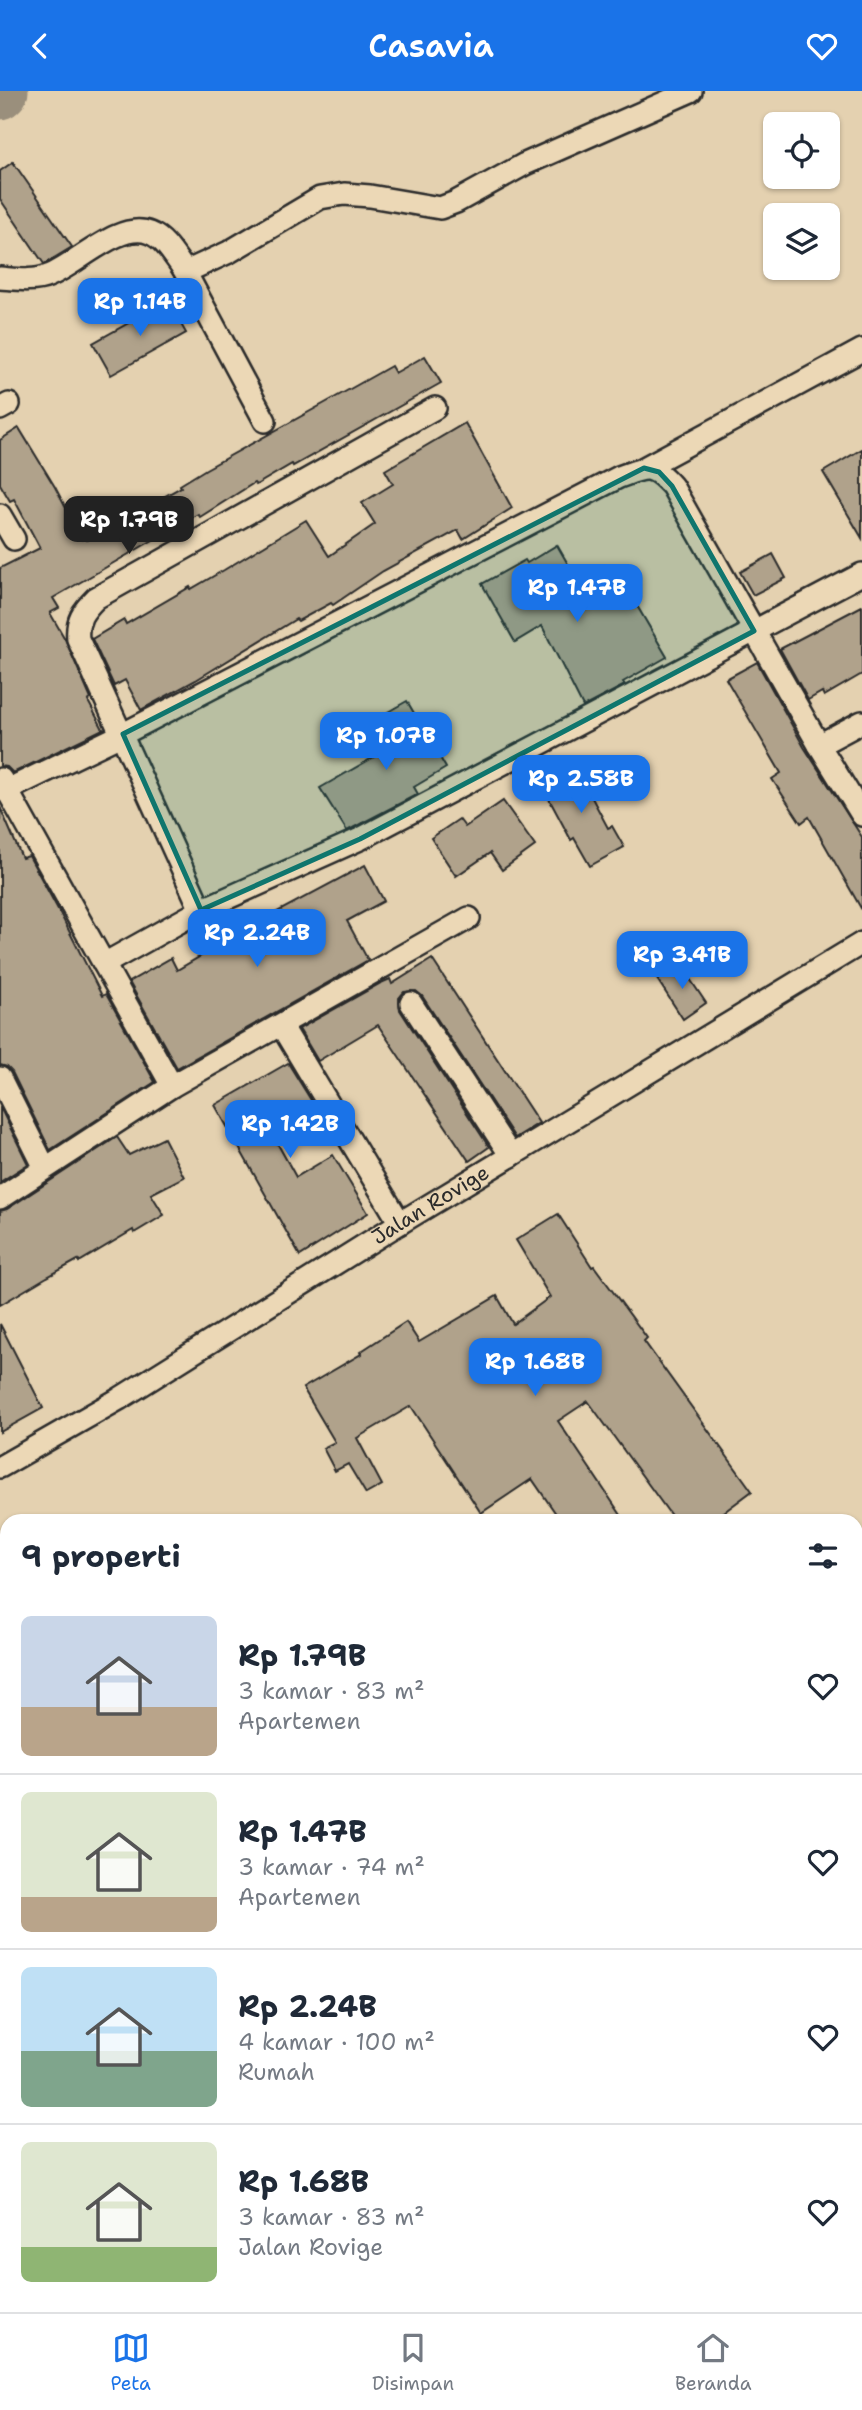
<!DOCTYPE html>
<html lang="id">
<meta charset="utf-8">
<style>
:root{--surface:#fff;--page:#f6f6f7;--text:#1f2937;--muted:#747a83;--line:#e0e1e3;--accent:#1a73e8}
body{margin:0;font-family:"Shantell Sans",sans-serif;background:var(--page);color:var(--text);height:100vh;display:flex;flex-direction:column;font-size:26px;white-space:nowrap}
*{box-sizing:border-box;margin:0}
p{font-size:23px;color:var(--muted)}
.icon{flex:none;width:38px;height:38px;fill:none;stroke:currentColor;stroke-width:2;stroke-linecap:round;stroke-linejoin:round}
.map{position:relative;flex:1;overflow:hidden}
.side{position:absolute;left:0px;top:1423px;width:863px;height:800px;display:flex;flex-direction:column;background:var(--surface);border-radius:21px 21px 0 0;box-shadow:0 2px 5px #0004}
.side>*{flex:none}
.controls{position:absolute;left:763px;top:21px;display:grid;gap:14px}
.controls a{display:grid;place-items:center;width:77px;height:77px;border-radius:10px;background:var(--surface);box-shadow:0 2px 5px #0004;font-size:35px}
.price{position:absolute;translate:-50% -60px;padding:0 16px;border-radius:14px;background:var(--accent);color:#fff;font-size:23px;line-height:46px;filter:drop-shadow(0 2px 4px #0008)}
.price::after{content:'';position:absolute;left:50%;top:42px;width:21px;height:16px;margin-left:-10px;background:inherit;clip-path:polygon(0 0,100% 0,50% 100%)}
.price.active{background:#222;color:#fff}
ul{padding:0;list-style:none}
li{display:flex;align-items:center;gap:21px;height:175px;padding:0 21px}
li+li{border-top:2px solid var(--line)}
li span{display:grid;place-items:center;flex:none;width:196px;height:140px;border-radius:10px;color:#555}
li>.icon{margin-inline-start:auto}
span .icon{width:84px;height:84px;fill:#fffc;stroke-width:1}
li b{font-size:30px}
h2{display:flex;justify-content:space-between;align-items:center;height:84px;padding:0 21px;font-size:30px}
header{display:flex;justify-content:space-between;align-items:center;height:91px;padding:0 21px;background:var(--accent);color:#fff;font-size:32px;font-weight:600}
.menu{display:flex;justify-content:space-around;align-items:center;height:98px;border-top:2px solid var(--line);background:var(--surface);font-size:19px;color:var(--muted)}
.menu a{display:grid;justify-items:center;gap:4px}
.menu .active{color:var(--accent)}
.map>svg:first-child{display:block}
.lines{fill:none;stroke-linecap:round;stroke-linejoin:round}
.river{stroke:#9a8f7b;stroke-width:51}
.building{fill:#b0a28b;stroke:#2b2b2b;stroke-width:2}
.minor-casing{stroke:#2b2b2b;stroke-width:26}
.minor{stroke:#ecd8b6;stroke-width:21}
.marked{fill:#0f766e;fill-opacity:0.2;stroke:#0f766e;stroke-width:5;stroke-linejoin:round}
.labels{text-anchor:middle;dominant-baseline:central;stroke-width:7;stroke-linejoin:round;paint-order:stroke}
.street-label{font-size:21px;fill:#2b2b2b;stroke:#ecd8b6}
</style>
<header><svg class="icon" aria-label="back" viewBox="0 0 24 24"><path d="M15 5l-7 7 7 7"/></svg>Casavia<svg class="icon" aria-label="heart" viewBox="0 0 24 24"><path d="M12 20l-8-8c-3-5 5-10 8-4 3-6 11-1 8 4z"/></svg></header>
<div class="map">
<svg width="862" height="2221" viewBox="0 0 862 2221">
<rect width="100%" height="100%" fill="#e4d1b0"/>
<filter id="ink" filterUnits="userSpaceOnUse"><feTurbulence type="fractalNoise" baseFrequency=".0143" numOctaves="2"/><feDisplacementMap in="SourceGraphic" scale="14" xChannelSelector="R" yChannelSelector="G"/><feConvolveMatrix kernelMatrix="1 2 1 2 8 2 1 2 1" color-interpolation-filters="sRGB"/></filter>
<g filter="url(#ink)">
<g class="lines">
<!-- river -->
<polyline class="river" points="0,3 3,0"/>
</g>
<!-- building -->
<g class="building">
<polygon points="13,71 72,156 44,173 0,108 0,80"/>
<polygon points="168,210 186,242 111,284 93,252"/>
<polygon points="425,265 441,292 293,375 292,373 256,394 254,392 200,426 198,423 53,507 59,517 50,522 65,548 91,608 88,610 103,638 13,682 7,676 0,675 0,477 40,457 14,408 10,410 0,393 0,349 19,337 55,396 82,448 84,446 87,449 181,396 180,394 206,378 334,307 391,275 395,282"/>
<polygon points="465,332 512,417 463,448 458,439 383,480 333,514 331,512 298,530 296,528 196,589 141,619 125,589 114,595 92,548 124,529 126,533 190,496 191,498 224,479 306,429 329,465 375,433 362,412 393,393 385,379"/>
<polygon points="862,358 862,447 823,381"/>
<polygon points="557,454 590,511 623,491 667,566 623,591 625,594 583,616 542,535 515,551 482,493 525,469 527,472"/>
<polygon points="773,463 786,487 753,504 740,481"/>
<polygon points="862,515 862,583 824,605 822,601 808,609 780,558"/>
<polygon points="757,571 804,656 862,746 862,819 809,726 801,732 772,688 781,682 726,588"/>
<polygon points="407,610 446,677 414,696 418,703 347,740 320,697 395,654 379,626"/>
<polygon points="574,673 608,737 612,735 624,756 590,775 574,747 571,749 540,691"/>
<polygon points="503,710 535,755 502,779 490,762 456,785 431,747 459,728 465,736"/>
<polygon points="0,716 22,767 29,765 60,822 102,905 106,903 155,991 50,1059 12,981 7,976 0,974"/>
<polygon points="365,774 384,810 347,830 368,869 177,977 129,891 171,867 177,879 221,853 220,850 260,832 260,830"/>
<polygon points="432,868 539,1032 515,1047 422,905 416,900 404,901 399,907 400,919 489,1056 469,1070 378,934 318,970 299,938 381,892 390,888 392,893"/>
<polygon points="680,873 706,912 683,928 657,888"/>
<polygon points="288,972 319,1022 275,1048 296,1086 333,1064 368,1122 300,1165 215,1014"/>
<polygon points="0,1016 28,1073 0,1091"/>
<polygon points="117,1046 129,1064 164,1047 184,1086 151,1103 164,1124 134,1142 133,1139 79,1171 78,1169 47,1186 0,1214 0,1120 7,1118"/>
<polygon points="558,1123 592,1176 594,1175 647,1247 644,1250 752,1400 712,1430 675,1430 588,1310 558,1330 625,1430 561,1430 532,1388 481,1422 411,1315 357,1347 382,1394 366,1403 348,1373 335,1380 323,1357 335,1351 303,1297 361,1263 360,1261 406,1231 419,1251 497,1205 513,1233 550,1206 516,1149"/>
<polygon points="0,1233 43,1317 0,1341"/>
</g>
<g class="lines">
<!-- minor casing -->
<g class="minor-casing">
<g id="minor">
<polyline points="183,177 265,330"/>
<path d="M 0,187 C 15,188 34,191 48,185 C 76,175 119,129 150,142 C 165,148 174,165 183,177 L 192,178 L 229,161 L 320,107 L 344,103 L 370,105 L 440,117 L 456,111 L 525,73 L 691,0"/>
<polyline points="0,318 9,313"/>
<polyline points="644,377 862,259"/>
<polyline points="0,424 14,448"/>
<polyline points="819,654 862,631"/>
<polyline points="1,688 172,995"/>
<path d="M 7,699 L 123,643 L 619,386 C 647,376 651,372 672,395 L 819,654 L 862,724"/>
<path d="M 201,819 L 78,548 C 76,529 83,520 96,507 L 435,317"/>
<polyline points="104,873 201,819 360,748 862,483"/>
<polyline points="411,912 511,1065"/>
<polyline points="281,934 400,1132"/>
<polyline points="0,987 45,1077"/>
<polyline points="0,1107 172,995 469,827"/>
<path id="s1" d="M 0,1376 L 119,1308 L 400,1132 L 862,852"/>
</g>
</g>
<!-- minor -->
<use href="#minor" class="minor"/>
</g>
</g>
<!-- marked area -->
<path class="marked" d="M 644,377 L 659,381 L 672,395 L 754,540 L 360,748 L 201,819 L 123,643 Z"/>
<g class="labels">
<!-- street labels -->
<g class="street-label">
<text stroke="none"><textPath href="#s1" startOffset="504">Jalan Rovige</textPath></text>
</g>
</g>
</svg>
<div class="controls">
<a><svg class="icon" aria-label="locate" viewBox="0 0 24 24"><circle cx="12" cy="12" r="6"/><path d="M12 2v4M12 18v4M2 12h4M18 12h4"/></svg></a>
<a><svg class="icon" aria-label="layers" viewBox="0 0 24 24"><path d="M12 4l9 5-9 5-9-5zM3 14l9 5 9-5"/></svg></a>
</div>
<b class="price" style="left:140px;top:247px">Rp 1.14B</b>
<b class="price active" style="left:129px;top:465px">Rp 1.79B</b>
<b class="price" style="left:577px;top:533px">Rp 1.47B</b>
<b class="price" style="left:386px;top:681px">Rp 1.07B</b>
<b class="price" style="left:581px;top:724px">Rp 2.58B</b>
<b class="price" style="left:257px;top:878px">Rp 2.24B</b>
<b class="price" style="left:682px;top:900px">Rp 3.41B</b>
<b class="price" style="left:290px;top:1069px">Rp 1.42B</b>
<b class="price" style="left:535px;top:1307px">Rp 1.68B</b>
<section class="side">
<h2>9 properti<svg class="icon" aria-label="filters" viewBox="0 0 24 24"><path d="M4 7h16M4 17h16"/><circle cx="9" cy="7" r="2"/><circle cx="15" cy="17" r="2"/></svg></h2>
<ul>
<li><span style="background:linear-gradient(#c9d6e8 65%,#b9a48a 0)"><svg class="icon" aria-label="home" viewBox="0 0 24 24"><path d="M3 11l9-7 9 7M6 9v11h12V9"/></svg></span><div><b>Rp 1.79B</b><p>3 kamar · 83 m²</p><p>Apartemen</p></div><svg class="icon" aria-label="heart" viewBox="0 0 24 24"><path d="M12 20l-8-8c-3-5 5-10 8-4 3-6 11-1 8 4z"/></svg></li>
<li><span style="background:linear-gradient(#dfe7d0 75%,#b9a48a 0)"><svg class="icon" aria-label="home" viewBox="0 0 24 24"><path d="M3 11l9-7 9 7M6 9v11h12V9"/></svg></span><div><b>Rp 1.47B</b><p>3 kamar · 74 m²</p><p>Apartemen</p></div><svg class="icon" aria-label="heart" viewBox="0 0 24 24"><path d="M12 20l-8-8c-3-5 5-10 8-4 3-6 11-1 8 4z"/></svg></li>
<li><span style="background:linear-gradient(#bfe0f5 60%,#7fa58c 0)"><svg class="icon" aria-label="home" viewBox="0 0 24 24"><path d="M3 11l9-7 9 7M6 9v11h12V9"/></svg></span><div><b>Rp 2.24B</b><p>4 kamar · 100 m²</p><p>Rumah</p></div><svg class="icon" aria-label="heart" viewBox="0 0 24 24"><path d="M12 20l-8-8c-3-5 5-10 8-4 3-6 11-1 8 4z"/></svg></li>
<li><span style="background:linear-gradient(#dfe7d0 75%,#8fb573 0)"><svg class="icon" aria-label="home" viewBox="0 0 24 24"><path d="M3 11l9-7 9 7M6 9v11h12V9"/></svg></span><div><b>Rp 1.68B</b><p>3 kamar · 83 m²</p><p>Jalan Rovige</p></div><svg class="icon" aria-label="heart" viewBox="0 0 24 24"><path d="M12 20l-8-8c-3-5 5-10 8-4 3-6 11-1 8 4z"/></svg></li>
</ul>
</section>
</div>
<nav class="menu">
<a class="active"><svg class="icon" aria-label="map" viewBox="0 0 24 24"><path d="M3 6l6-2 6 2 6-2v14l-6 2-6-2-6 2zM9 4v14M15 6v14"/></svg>Peta</a>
<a><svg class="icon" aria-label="saved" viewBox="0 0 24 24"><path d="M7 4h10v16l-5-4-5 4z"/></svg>Disimpan</a>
<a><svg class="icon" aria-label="home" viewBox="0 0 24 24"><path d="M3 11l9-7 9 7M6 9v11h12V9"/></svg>Beranda</a>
</nav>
